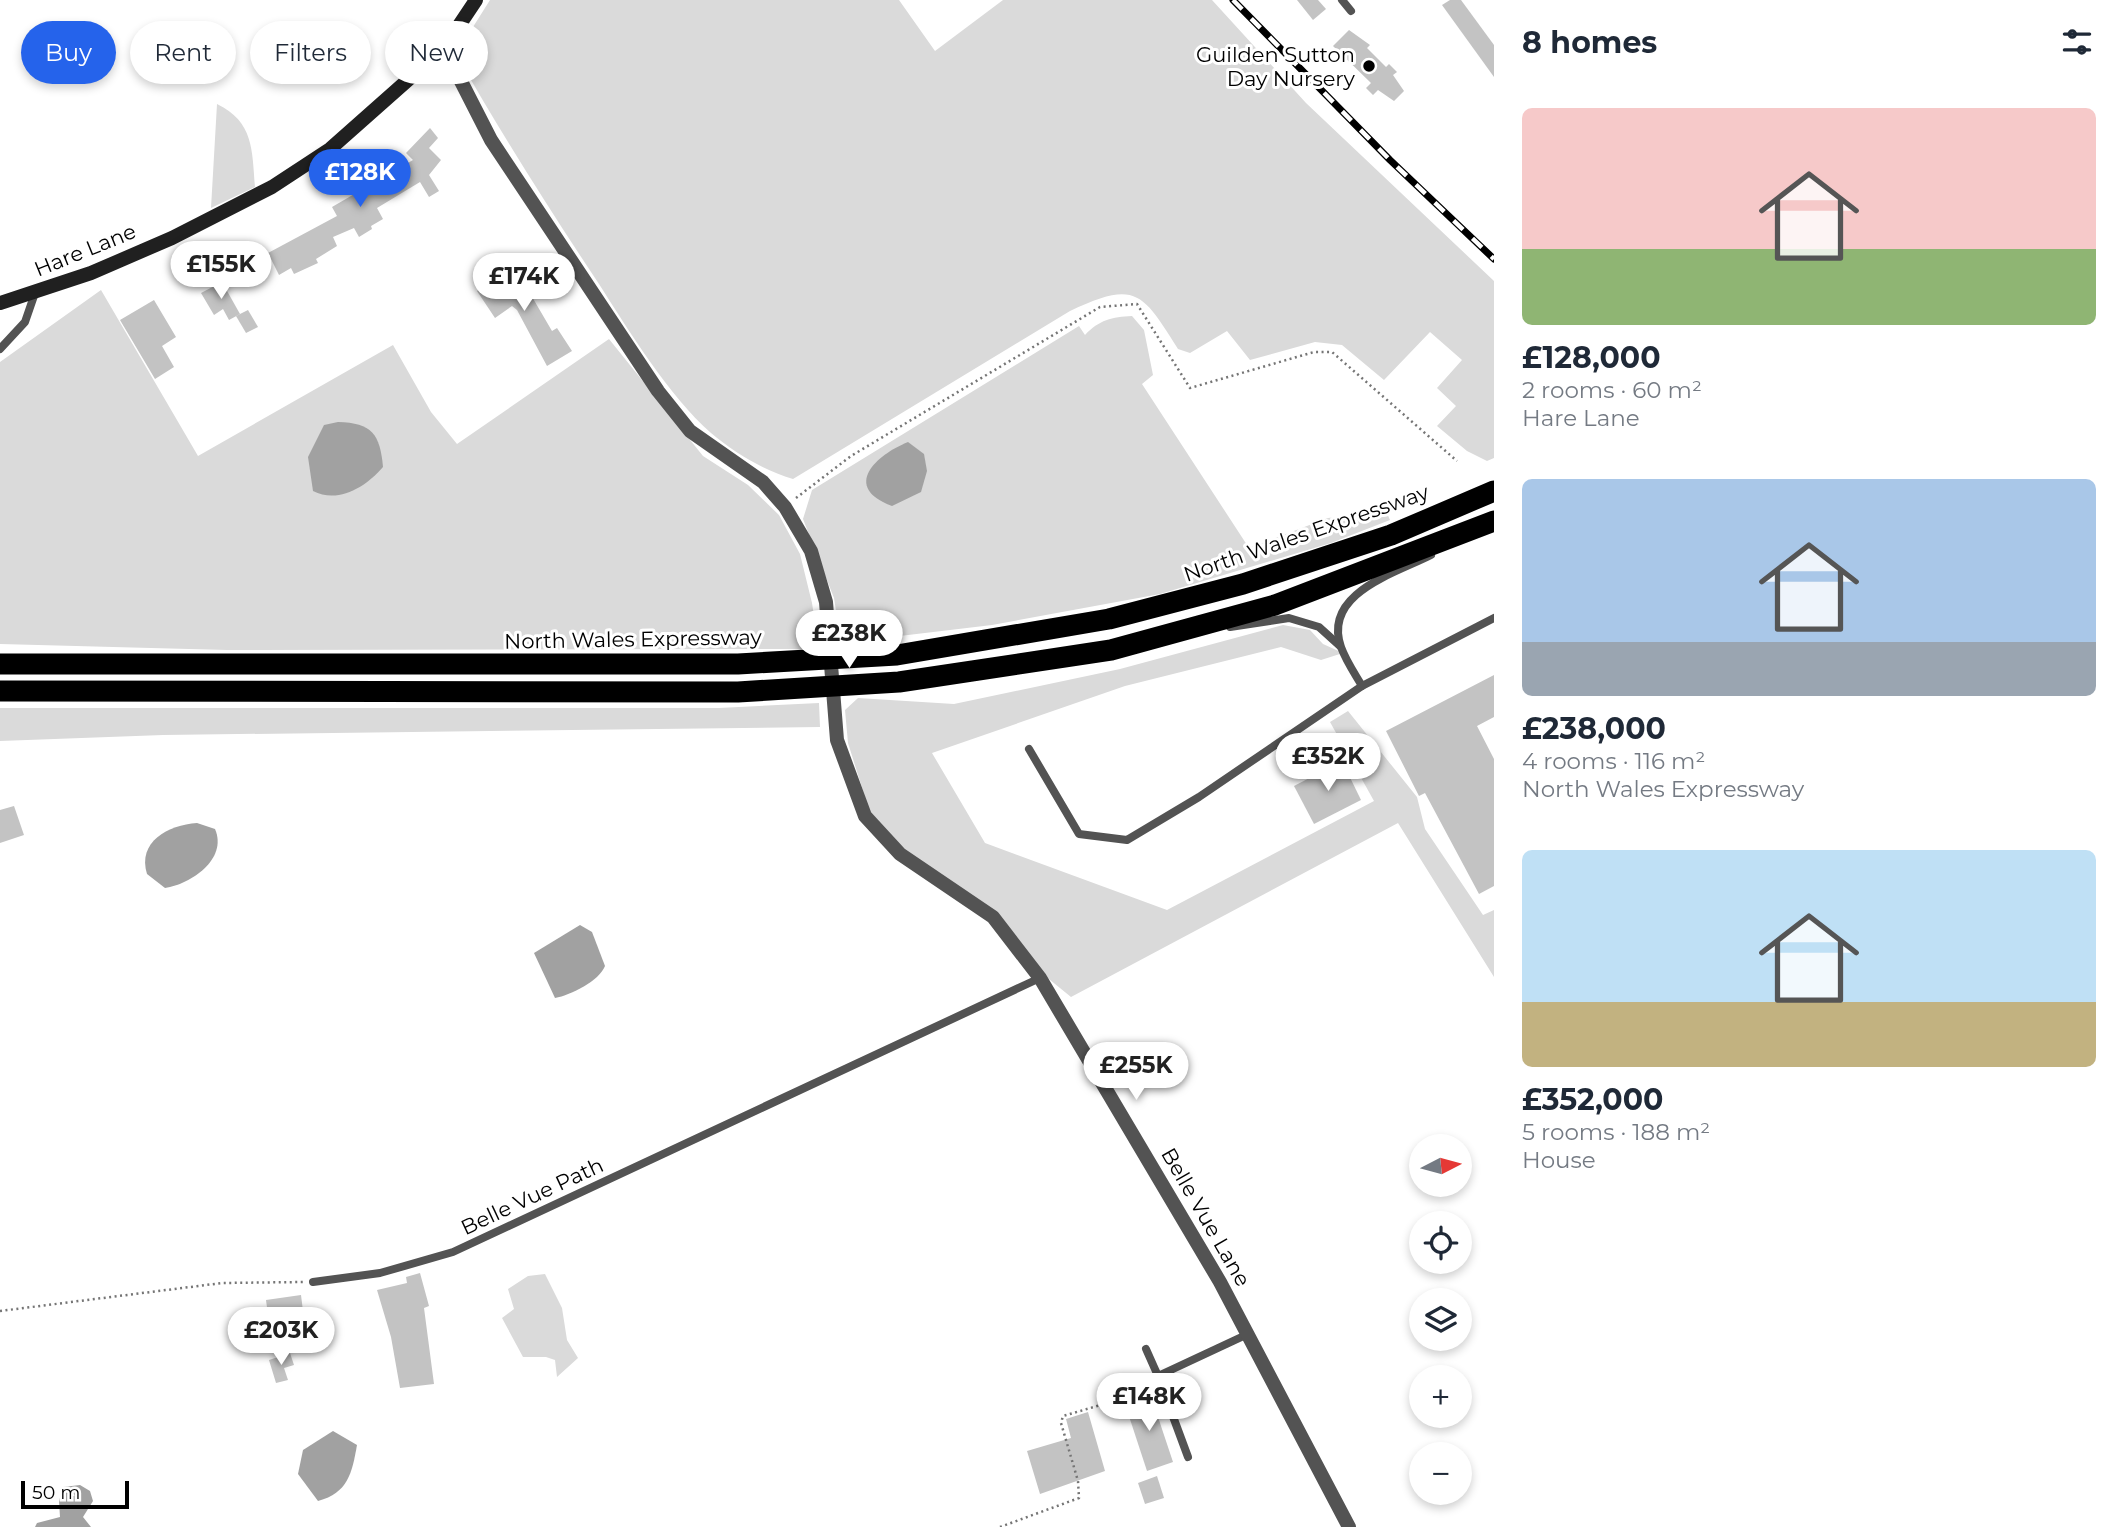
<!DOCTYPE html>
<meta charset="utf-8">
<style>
:root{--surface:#fff;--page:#f6f6f7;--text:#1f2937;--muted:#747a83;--accent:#2563eb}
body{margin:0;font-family:Montserrat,sans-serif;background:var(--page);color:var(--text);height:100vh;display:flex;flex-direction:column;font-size:26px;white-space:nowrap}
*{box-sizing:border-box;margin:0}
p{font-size:23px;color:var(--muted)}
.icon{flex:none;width:38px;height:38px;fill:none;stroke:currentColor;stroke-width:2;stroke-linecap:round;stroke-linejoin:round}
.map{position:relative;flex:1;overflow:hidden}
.sheet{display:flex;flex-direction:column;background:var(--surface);width:630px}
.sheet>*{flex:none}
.top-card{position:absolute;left:21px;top:21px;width:665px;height:63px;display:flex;gap:14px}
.needle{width:46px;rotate:84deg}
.controls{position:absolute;left:1409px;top:1134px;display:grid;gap:14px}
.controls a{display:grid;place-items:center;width:63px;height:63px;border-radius:50%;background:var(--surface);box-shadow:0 4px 10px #0003;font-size:35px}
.scale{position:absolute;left:21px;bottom:18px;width:108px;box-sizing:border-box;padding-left:7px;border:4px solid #000;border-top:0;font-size:19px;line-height:24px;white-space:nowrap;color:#000;-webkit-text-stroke:5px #fff;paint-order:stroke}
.price{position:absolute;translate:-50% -60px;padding:0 16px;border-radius:24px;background:#fff;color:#222;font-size:23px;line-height:46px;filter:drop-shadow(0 2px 4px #0008)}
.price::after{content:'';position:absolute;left:50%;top:42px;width:21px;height:16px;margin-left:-10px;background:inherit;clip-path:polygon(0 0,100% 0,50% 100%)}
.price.current{background:var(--accent);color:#fff}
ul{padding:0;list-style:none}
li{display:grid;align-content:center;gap:14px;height:371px;padding:0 28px}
li span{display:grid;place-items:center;height:217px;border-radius:10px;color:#555}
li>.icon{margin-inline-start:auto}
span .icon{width:126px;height:126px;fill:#fffc;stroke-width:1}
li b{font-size:30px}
h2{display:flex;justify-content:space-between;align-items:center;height:84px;padding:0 28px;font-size:30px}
.chip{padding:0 24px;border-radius:32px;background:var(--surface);box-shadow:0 4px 10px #0003;font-size:24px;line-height:63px}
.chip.current{background:var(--accent);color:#fff}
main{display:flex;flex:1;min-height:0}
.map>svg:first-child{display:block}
.green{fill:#dadada}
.water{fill:#a1a1a1}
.building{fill:#c3c3c3}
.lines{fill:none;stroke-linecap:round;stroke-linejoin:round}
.path{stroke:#757575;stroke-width:2.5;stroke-dasharray:2 3.5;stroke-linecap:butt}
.lane{stroke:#535353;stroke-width:8}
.street{stroke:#535353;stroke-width:14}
.secondary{stroke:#202020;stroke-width:14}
.highway{stroke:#000;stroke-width:21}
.rail-casing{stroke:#000;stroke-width:7}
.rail{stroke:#fff;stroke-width:4.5;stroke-dasharray:13;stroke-linecap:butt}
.poi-dot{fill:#000;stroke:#fff;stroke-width:2.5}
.labels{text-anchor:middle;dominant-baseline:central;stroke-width:6;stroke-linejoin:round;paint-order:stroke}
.poi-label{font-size:21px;fill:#000;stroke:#fff;text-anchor:end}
.street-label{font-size:21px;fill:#000;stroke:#fff}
</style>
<main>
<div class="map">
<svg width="1494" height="1527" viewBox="0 0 1494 1527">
<rect width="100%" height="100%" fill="#fff"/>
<!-- green -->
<g class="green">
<path d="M 490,0 L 899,0 L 935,51 L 1003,0 L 1212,0 L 1306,103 L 1494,281 L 1494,458 L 1487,461 L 1467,451 L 1437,426 L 1456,406 L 1437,388 L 1462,360 L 1430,332 L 1384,380 L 1342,345 L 1315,342 L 1250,360 L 1227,331 L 1190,353 L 1178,349 C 1142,292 1136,280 1070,311 L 793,479 C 763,470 735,453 711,433 C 669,396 629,331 599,284 C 549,209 501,133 456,54 Z"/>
<path d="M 217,104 C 254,122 252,150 255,187 L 211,208 Z"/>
<polygon points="101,290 198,456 393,345 431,412 457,444 609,339 703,456 748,485 779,515 800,554 812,603 819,649 227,650 0,644 0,362"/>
<path d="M 1132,316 L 1144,330 L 1153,375 L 1142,384 L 1249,548 L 1328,518 L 1386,511 L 1390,520 L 1331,543 L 1160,594 L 992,625 L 841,643 L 834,598 L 803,519 L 812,490 L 1079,326 L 1085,335 C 1099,320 1112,317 1132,316 Z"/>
<polygon points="1283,625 1310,630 1323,644 1343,653 1321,660 1281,647 1125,686 932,753 985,843 1167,910 1374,801 1330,722 1348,711 1417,797 1425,829 1483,915 1494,910 1494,977 1398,823 1071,997 1044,975 995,912 903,849 870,813 848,743 845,710 858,698 954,704 1120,669"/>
<polygon points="819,703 820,727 163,735 0,741 0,708 719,708"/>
<polygon points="545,1274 562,1308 567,1340 578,1358 557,1377 555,1360 546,1357 523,1357 502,1318 514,1309 508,1289 528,1276"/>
</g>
<!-- water -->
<g class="water">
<path d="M 338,422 C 372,423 380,434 383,467 C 366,487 338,504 313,491 L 308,457 L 324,425 Z"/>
<path d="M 908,442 L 924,454 L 927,471 L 921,492 L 892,506 C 841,487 876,455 908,442 Z"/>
<path d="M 197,823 L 215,829 C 228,859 191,884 165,888 L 147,874 C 137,842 168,825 197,823 Z"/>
<path d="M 580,925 L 592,932 L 605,966 C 599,981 571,995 555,998 L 534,953 Z"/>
<path d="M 333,1431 L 357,1445 C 352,1473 348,1493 318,1501 L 298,1474 L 303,1450 Z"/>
<polygon points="80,1485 90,1491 93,1501 83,1517 91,1527 35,1527 37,1523 60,1517 59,1501 63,1487"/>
</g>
<!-- building -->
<g class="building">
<polygon points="1297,0 1318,0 1326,9 1313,20"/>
<polygon points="1450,0 1461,0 1494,45 1494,77 1442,5"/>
<polygon points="1349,30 1370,45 1367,48 1386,67 1389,64 1397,72 1393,75 1404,91 1394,101 1378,90 1373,95 1366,88 1371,83 1333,46"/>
<polygon points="430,128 438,138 429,148 441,160 429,175 439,191 429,197 420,182 377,208 383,219 371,226 372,229 359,237 354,228 333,237 337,246 316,259 318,263 294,274 291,268 279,275 268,253 337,216 332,207 413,160 406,153"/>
<polygon points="514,266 552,331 557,328 572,351 547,366 517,310 512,306 495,318 477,291"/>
<polygon points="222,282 240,314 229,320 223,309 214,315 201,293"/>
<polygon points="154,300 176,337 162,346 174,367 155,379 120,320"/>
<polygon points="248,310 258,327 246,333 236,316"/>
<polygon points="1494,675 1494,717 1477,726 1494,759 1494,886 1479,894 1425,793 1419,796 1386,731"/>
<polygon points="1342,761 1361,800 1314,824 1294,786"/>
<polygon points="14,806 24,835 0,843 0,810"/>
<polygon points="420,1273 429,1306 424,1308 434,1384 400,1388 391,1337 377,1290 407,1283 406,1277"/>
<polygon points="301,1295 303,1311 268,1315 266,1300"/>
<polygon points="290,1353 294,1365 284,1368 288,1380 276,1383 269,1360"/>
<polygon points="1151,1396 1173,1462 1147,1471 1125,1404"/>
<polygon points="1088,1412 1105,1471 1040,1494 1027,1451 1071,1438 1066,1419"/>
<polygon points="1157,1476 1164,1498 1145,1504 1138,1483"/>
</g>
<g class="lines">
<!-- path -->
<g class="path">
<polyline points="796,498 851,456 1100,307 1137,304 1190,388 1314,352 1332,352 1457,461"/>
<polyline points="0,1311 222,1283 303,1282"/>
<polyline points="1000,1527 1079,1498 1078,1481 1061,1423 1063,1416 1152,1390"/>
</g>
<!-- lane -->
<g class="lane">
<polyline points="1342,0 1351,11"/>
<polyline points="0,349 25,322 35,293"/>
<polyline points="1230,627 1289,618 1319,627 1340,646"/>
<path d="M 1362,686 C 1355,674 1346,661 1341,647 C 1322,593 1396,573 1431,555"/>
<polyline points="1029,749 1079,834 1127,840 1199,797 1362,686 1494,618"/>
<polyline points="313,1282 380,1273 453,1252 1040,978"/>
<polyline points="1146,1349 1158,1376 1248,1334"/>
<polyline points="1158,1376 1188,1457"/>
</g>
<!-- street -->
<polyline class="street" points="444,48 491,140 658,391 690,431 763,482 785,507 811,551 826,602 837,740 865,816 900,854 993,917 1040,978 1220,1282 1349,1527"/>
<!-- secondary -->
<polyline class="secondary" points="0,303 91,273 172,238 272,187 330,149 444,48 476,0"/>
<!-- highway -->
<g class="highway">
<polyline points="0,664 738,664 897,655 1109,619 1243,584 1391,535 1494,491"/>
<polyline points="0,691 738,692 899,682 1111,650 1275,605 1494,521"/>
</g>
<!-- rail casing -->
<g class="rail-casing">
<polyline id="rail" points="1233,0 1390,160 1494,259"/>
</g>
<!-- rail -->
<use href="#rail" class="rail"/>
</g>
<!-- markers -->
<circle class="poi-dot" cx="1369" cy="66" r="7"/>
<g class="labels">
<!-- poi labels -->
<g class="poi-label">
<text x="1355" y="54">Guilden Sutton<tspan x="1355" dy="24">Day Nursery</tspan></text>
</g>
<!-- street labels -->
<g class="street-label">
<text transform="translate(85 250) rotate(-22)">Hare Lane</text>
<text transform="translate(1306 533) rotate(-19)">North Wales Expressway</text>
<text transform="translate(633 639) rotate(-1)">North Wales Expressway</text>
<text transform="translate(532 1196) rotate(-25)">Belle Vue Path</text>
<text transform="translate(1206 1217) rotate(60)">Belle Vue Lane</text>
</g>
</g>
</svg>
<div class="controls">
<a><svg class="needle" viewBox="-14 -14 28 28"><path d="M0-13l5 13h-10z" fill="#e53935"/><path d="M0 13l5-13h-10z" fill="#747a83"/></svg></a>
<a><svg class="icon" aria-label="locate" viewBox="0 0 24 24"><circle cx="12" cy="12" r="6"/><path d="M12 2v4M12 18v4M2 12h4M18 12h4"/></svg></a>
<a><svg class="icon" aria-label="layers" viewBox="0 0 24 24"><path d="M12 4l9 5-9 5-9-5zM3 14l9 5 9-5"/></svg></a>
<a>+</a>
<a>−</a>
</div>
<div class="scale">50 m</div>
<b class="price current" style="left:360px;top:209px">£128K</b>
<b class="price" style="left:221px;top:301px">£155K</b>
<b class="price" style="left:524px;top:313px">£174K</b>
<b class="price" style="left:849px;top:670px">£238K</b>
<b class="price" style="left:1328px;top:793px">£352K</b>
<b class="price" style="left:1136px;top:1102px">£255K</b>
<b class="price" style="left:281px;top:1367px">£203K</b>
<b class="price" style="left:1149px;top:1433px">£148K</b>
<div class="top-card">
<a class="chip current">Buy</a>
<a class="chip">Rent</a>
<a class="chip">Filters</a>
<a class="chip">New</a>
</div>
</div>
<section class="sheet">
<h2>8 homes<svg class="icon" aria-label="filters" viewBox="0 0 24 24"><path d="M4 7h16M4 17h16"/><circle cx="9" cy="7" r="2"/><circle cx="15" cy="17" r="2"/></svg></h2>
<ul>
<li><span style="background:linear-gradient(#f6c9c9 65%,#8fb573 0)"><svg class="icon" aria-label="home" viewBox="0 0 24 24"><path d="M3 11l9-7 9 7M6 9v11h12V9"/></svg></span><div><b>£128,000</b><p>2 rooms · 60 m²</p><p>Hare Lane</p></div></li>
<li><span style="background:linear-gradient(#a9c7e8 75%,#9aa5b1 0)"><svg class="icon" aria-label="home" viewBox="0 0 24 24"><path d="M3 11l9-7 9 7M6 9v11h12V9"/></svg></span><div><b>£238,000</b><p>4 rooms · 116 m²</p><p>North Wales Expressway</p></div></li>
<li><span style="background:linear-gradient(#bfe0f5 70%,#c2b280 0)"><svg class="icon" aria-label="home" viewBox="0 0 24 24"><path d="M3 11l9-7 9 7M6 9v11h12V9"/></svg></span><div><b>£352,000</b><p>5 rooms · 188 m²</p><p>House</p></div></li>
</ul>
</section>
</main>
